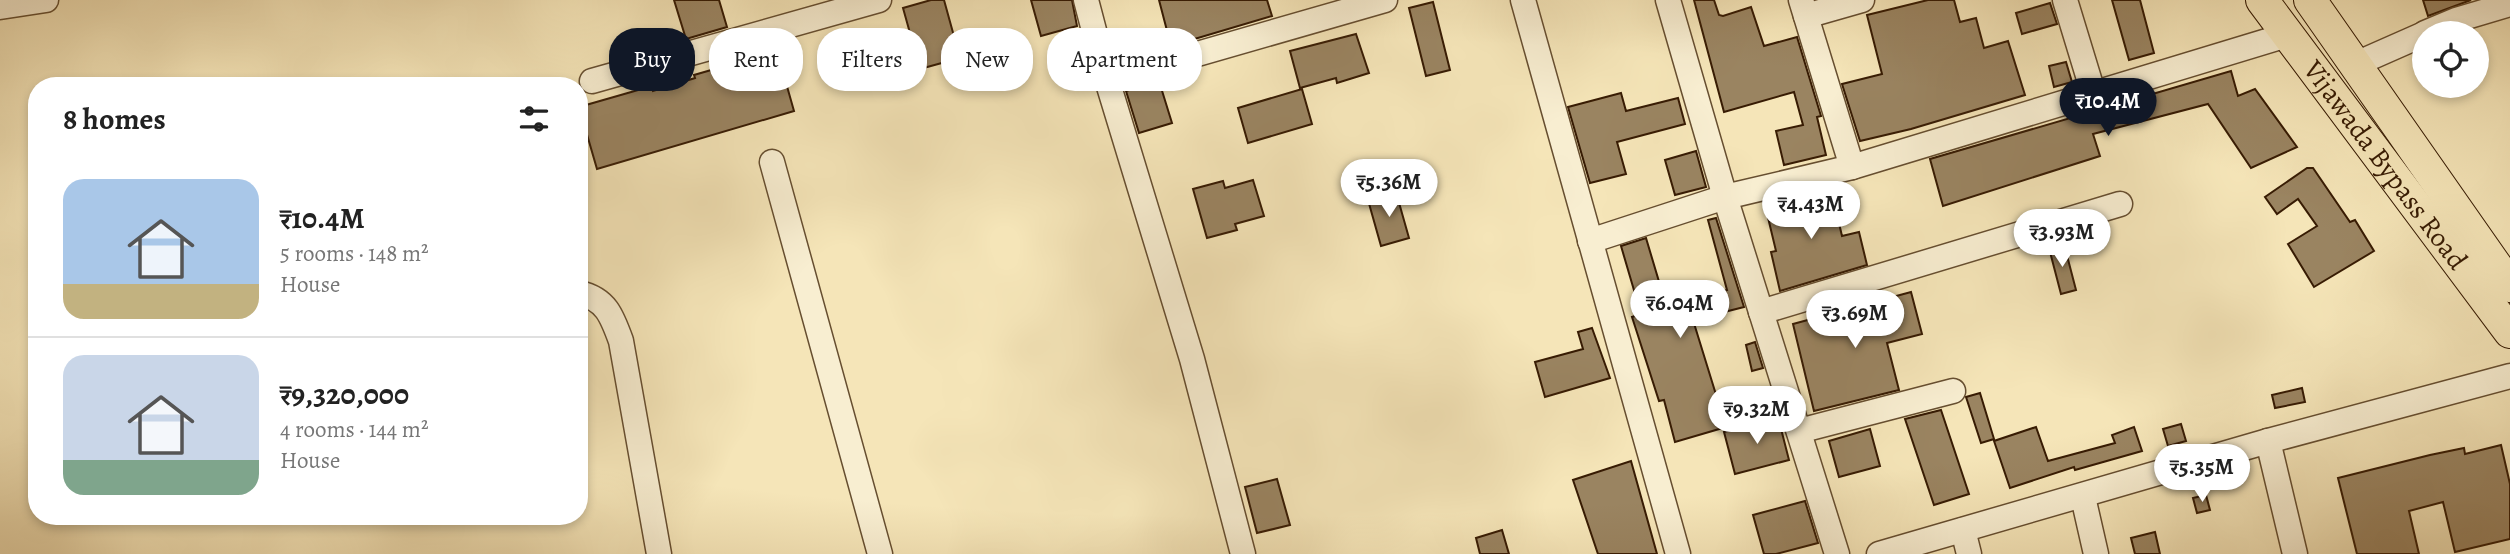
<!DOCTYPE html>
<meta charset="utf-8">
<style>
:root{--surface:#fff;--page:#f6f6f6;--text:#222;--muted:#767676;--line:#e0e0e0;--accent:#111827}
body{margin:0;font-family:Alegreya,serif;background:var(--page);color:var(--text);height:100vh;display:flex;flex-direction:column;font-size:26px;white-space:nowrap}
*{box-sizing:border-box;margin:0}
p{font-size:23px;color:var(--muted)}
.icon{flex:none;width:38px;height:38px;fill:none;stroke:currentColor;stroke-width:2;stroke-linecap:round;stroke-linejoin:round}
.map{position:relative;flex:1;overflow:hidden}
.sheet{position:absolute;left:28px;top:77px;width:560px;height:448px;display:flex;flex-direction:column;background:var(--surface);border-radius:28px;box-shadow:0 4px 10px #0003}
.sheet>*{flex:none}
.banner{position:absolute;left:609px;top:28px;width:665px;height:63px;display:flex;gap:14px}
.fabs{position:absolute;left:2412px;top:21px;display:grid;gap:14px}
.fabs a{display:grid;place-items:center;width:77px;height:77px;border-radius:50%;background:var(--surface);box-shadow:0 4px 10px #0003;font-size:35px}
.price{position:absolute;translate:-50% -60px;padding:0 16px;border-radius:24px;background:#fff;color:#222;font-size:23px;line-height:46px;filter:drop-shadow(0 2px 4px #0008)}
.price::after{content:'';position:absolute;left:50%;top:42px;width:21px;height:16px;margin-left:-10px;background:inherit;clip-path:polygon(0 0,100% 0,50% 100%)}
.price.on{background:var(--accent);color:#fff}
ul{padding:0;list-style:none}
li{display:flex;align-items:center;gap:21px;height:175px;padding:0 35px}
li+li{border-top:2px solid var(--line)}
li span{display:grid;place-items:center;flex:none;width:196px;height:140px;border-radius:21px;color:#555}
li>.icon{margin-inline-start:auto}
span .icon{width:84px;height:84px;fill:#fffc;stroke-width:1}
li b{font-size:30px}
h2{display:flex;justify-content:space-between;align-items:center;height:84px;padding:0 35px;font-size:30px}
.tag{padding:0 24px;border-radius:28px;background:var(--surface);box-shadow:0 4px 10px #0003;font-size:24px;line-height:63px}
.tag.on{background:var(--accent);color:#fff}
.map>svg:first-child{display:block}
.building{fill:#9a8461;stroke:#371b03;stroke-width:2}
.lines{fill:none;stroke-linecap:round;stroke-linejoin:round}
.minor-casing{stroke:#664e30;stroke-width:27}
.major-casing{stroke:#371b03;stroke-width:34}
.minor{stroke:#f8eed1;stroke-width:24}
.major{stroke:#f5e5b8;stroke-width:32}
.labels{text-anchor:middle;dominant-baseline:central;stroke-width:5;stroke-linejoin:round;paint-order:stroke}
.street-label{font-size:28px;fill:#371b03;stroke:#f8eed1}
</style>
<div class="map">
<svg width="2510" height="554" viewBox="0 0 2510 554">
<rect width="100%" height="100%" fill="#f5e5b8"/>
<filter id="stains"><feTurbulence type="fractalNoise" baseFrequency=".00286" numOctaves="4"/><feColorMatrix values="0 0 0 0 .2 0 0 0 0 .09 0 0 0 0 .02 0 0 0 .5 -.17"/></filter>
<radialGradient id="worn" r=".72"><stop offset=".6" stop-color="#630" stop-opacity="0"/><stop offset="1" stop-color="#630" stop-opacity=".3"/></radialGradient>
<!-- building -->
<g class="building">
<polygon points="674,0 719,0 727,27 686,39"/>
<polygon points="931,0 944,0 960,58 920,69 903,8"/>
<polygon points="1031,0 1072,0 1077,26 1041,36"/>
<polygon points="1159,0 1267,0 1272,16 1171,46"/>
<polygon points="1694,0 1714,0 1719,15 1723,16 1751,7 1764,46 1797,37 1821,116 1817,117 1826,155 1784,165 1776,131 1803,125 1794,92 1724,112"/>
<polygon points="1928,0 1954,0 1960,22 1976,18 1984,48 2008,41 2025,95 1911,129 1860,141 1842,84 1882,74 1867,15"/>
<polygon points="2112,0 2140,0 2154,53 2129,60"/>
<polygon points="2423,0 2471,0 2428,16"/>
<polygon points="1433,2 1450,70 1426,76 1409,8"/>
<polygon points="2050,3 2057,24 2022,34 2016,13"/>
<polygon points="1356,34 1369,73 1337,83 1336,78 1300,88 1290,51"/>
<polygon points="777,51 794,111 597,169 579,107 652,86 653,91 695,78 694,75"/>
<polygon points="2066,62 2072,82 2054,87 2049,66"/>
<polygon points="2231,71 2238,96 2255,89 2297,147 2251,168 2208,104 2093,134 2100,156 1943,206 1930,159"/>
<polygon points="1159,81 1172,123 1139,133 1126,91"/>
<polygon points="1302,89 1312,124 1248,143 1238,108"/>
<polygon points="1621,93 1626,111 1678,98 1685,124 1617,142 1626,174 1590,183 1568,107"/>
<polygon points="1696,151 1706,187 1675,195 1665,160"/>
<polygon points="2307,168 2313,168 2350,222 2355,220 2374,251 2314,287 2288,244 2317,226 2298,199 2277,214 2265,197"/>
<polygon points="1253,180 1264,216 1235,224 1237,230 1207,238 1193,189 1223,181 1225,188"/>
<polygon points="1831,189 1842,236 1859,232 1867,265 1780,291 1771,252 1776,251 1765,205"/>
<polygon points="1396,192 1409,238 1381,246 1368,200"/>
<polygon points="1716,218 1744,307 1693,320 1726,427 1675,442 1664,400 1659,401 1632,317 1641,314 1621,246 1646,238 1666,305 1727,290 1708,220"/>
<polygon points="2064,244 2076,290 2061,294 2049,248"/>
<polygon points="1911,292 1922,334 1887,343 1899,390 1814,411 1793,324"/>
<polygon points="1592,328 1610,378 1545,397 1535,362 1583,349 1578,332"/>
<polygon points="1755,342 1763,368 1752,371 1746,345"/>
<polygon points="2302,388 2305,402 2275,408 2272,395"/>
<polygon points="1980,393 1994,439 1981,443 1966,397"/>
<polygon points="1941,410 1969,494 1934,505 1905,419"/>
<polygon points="1778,417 1789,460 1735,474 1724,432"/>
<polygon points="2181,424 2186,441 2168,446 2163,429"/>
<polygon points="2036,427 2048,461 2115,443 2112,435 2134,427 2142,451 2075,470 2074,467 2010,488 1994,441"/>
<polygon points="1870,429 1880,466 1839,477 1829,441"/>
<polygon points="2501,445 2510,484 2510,539 2455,552 2443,502 2409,511 2419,554 2357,554 2338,478 2430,455 2464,448 2465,454"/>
<polygon points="1631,461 1657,554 1598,554 1573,480"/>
<polygon points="1277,479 1290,525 1257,533 1245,487"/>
<polygon points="2206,495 2210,510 2197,513 2193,498"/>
<polygon points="1805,501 1818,543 1776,554 1764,554 1753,515"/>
<polygon points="1502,530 1509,554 1480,554 1476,538"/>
<polygon points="2155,532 2160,554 2135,554 2131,538"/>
</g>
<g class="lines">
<!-- minor casing -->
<g class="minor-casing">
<g id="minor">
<polyline points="1086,0 1107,80 1385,0"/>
<polyline points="1523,0 1678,554"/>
<polyline points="1668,0 1725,197 1837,554"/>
<polyline points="1801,0 1852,167"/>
<polyline points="2065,0 2093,92"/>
<polyline points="0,7 46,0"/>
<polyline points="1806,16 1862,0"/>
<polyline points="2425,33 2456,20 2510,4"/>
<polyline points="2356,64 2424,34"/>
<polyline points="1107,80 1192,359 1243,554"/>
<polyline points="592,81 879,0"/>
<polyline points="772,162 880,554"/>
<polyline points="1590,241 1725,197 1852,167 2287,35"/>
<path d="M 579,293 C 606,299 612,316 621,341 L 659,554"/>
<polyline points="1761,312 2120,204"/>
<polyline points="1799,431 1953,391"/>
<polyline points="2268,441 2295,554"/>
<polyline points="2083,497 2096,554"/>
<polyline points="1963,530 1969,554"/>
<polyline points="1879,554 2268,441 2510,376"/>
</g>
</g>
<!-- major casing -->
<g class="major-casing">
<g id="major">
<path id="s1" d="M 2262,0 L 2510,332"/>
<polyline points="2310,0 2510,286"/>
</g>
</g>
<!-- minor -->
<use href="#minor" class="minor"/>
<!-- major -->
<use href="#major" class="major"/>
</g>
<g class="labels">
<!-- street labels -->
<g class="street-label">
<text stroke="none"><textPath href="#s1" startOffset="206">Vijawada Bypass Road</textPath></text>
</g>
</g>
<rect width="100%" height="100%" filter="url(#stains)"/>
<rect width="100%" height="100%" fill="url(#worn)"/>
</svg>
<div class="fabs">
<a><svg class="icon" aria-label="locate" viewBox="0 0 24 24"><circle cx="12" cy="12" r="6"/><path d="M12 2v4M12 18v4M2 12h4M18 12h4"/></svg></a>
</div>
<b class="price on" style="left:2108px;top:138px">₹10.4M</b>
<b class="price" style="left:1389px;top:219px">₹5.36M</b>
<b class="price" style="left:1811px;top:241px">₹4.43M</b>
<b class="price" style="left:2062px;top:269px">₹3.93M</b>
<b class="price" style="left:1680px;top:340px">₹6.04M</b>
<b class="price" style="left:1855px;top:350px">₹3.69M</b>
<b class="price" style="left:1757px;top:446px">₹9.32M</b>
<b class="price" style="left:2202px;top:504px">₹5.35M</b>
<div class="banner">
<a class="tag on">Buy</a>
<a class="tag">Rent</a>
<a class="tag">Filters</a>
<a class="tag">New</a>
<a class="tag">Apartment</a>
</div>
<section class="sheet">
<h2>8 homes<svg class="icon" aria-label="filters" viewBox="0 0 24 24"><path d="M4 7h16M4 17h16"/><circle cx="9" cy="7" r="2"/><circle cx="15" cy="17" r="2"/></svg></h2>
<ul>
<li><span style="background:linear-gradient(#a9c7e8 75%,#c2b280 0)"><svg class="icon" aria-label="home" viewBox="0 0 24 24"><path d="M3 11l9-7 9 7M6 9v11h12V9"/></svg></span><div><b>₹10.4M</b><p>5 rooms · 148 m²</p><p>House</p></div></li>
<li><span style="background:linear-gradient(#c9d6e8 75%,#7fa58c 0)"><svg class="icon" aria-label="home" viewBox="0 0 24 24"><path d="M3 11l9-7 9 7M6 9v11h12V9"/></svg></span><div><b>₹9,320,000</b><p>4 rooms · 144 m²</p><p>House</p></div></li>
</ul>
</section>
</div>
